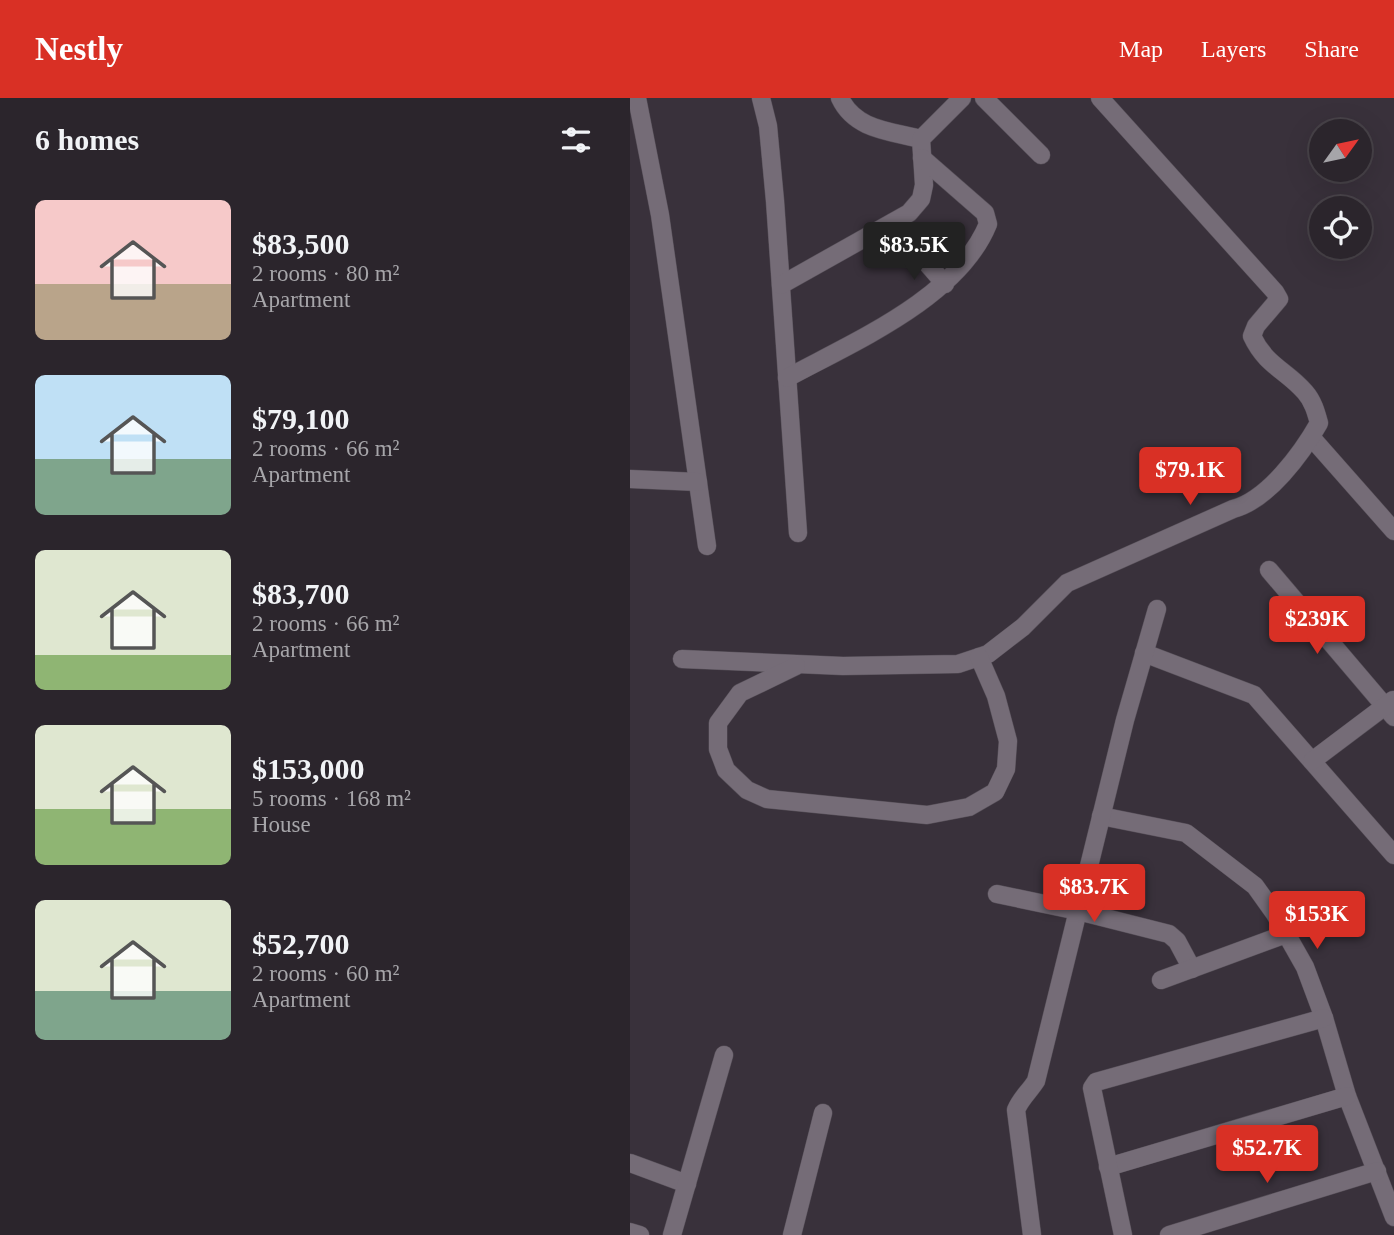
<!DOCTYPE html>
<meta charset="utf-8">
<style>
:root{--surface:#2b252c;--page:#373138;--text:#f1f3f6;--muted:#a6a5a9;--line:#474248;--accent:#d93025}
body{margin:0;font-family:Georgia,serif;background:var(--page);color:var(--text);height:100vh;display:flex;flex-direction:column;font-size:26px;white-space:nowrap}
*{box-sizing:border-box;margin:0}
p{font-size:23px;color:var(--muted)}
.icon{flex:none;width:38px;height:38px;fill:none;stroke:currentColor;stroke-width:2;stroke-linecap:round;stroke-linejoin:round}
.map{position:relative;flex:1;overflow:hidden}
.drawer{display:flex;flex-direction:column;background:var(--surface);width:630px}
.drawer>*{flex:none}
.needle{width:46px;rotate:57deg}
.controls{position:absolute;left:679px;top:21px;display:grid;gap:14px}
.controls a{display:grid;place-items:center;width:63px;height:63px;border-radius:50%;background:var(--surface);box-shadow:0 7px 28px #0002,0 0 0 2px var(--line);font-size:35px}
.price{position:absolute;translate:-50% -60px;padding:0 16px;border-radius:7px;background:var(--accent);color:#fff;font-size:23px;line-height:46px;filter:drop-shadow(0 2px 4px #0008)}
.price::after{content:'';position:absolute;left:50%;top:42px;width:21px;height:16px;margin-left:-10px;background:inherit;clip-path:polygon(0 0,100% 0,50% 100%)}
.price.selected{background:#222;color:#fff}
ul{padding:0;list-style:none}
li{display:flex;align-items:center;gap:21px;height:175px;padding:0 35px}
li span{display:grid;place-items:center;flex:none;width:196px;height:140px;border-radius:10px;color:#555}
li>.icon{margin-inline-start:auto}
span .icon{width:84px;height:84px;fill:#fffc;stroke-width:1}
li b{font-size:30px}
h2{display:flex;justify-content:space-between;align-items:center;height:84px;padding:0 35px;font-size:30px}
header{display:flex;align-items:center;gap:42px;box-sizing:border-box;height:98px;padding:0 35px;background:var(--accent);color:#fff}
header strong{font-size:33px}
nav{display:flex;gap:38px;margin-inline-start:auto;font-size:24px}
main{display:flex;flex:1;min-height:0}
.map>svg:first-child{display:block}
.lines{fill:none;stroke-linecap:round;stroke-linejoin:round}
.minor-casing{stroke:#564f58;stroke-width:19}
.minor{stroke:#756c77;stroke-width:18}
</style>
<header>
<strong>Nestly</strong>
<nav><a>Map</a><a>Layers</a><a>Share</a></nav>
</header>
<main>
<section class="drawer">
<h2>6 homes<svg class="icon" aria-label="filters" viewBox="0 0 24 24"><path d="M4 7h16M4 17h16"/><circle cx="9" cy="7" r="2"/><circle cx="15" cy="17" r="2"/></svg></h2>
<ul>
<li><span style="background:linear-gradient(#f6c9c9 60%,#b9a48a 0)"><svg class="icon" aria-label="home" viewBox="0 0 24 24"><path d="M3 11l9-7 9 7M6 9v11h12V9"/></svg></span><div><b>$83,500</b><p>2 rooms · 80 m²</p><p>Apartment</p></div></li>
<li><span style="background:linear-gradient(#bfe0f5 60%,#7fa58c 0)"><svg class="icon" aria-label="home" viewBox="0 0 24 24"><path d="M3 11l9-7 9 7M6 9v11h12V9"/></svg></span><div><b>$79,100</b><p>2 rooms · 66 m²</p><p>Apartment</p></div></li>
<li><span style="background:linear-gradient(#dfe7d0 75%,#8fb573 0)"><svg class="icon" aria-label="home" viewBox="0 0 24 24"><path d="M3 11l9-7 9 7M6 9v11h12V9"/></svg></span><div><b>$83,700</b><p>2 rooms · 66 m²</p><p>Apartment</p></div></li>
<li><span style="background:linear-gradient(#dfe7d0 60%,#8fb573 0)"><svg class="icon" aria-label="home" viewBox="0 0 24 24"><path d="M3 11l9-7 9 7M6 9v11h12V9"/></svg></span><div><b>$153,000</b><p>5 rooms · 168 m²</p><p>House</p></div></li>
<li><span style="background:linear-gradient(#dfe7d0 65%,#7fa58c 0)"><svg class="icon" aria-label="home" viewBox="0 0 24 24"><path d="M3 11l9-7 9 7M6 9v11h12V9"/></svg></span><div><b>$52,700</b><p>2 rooms · 60 m²</p><p>Apartment</p></div></li>
</ul>
</section>
<div class="map">
<svg width="764" height="1137" viewBox="0 0 764 1137">
<rect width="100%" height="100%" fill="#39313b"/>
<g class="lines">
<!-- minor casing -->
<g class="minor-casing">
<g id="minor">
<polyline points="7,0 30,117 77,448"/>
<polyline points="131,0 138,28 145,103 168,435"/>
<path d="M 210,0 C 225,32 260,33 291,41"/>
<polyline points="354,0 411,57"/>
<polyline points="262,125 315,186"/>
<polyline points="151,187 279,115 291,101 294,87 291,41 332,0"/>
<path d="M 157,280 C 223,244 328,200 358,126 L 355,115 L 292,60"/>
<polyline points="681,339 764,433"/>
<polyline points="0,381 68,384"/>
<polyline points="639,472 764,619"/>
<polyline points="514,555 624,597 764,757"/>
<path d="M 52,561 L 213,568 L 328,566 L 358,556 L 393,529 L 437,485 L 603,411 C 638,402 672,355 689,325 C 686,314 683,303 675,294 C 656,272 636,268 622,238 L 626,228 L 649,201 L 645,194 L 470,0"/>
<polyline points="166,568 110,595 88,625 88,651 96,672 117,692 137,701 297,717 339,709 365,694 376,671 378,643 366,598 349,559"/>
<polyline points="682,663 763,602"/>
<polyline points="471,718 556,735 625,788 645,816 675,869 694,920 717,998 764,1119"/>
<polyline points="367,796 448,813 539,836 547,843 562,871"/>
<polyline points="531,882 656,836"/>
<polyline points="0,1065 57,1086"/>
<polyline points="478,1069 717,998"/>
<polyline points="0,1134 10,1137"/>
<polyline points="42,1137 94,957"/>
<polyline points="162,1137 193,1015"/>
<path d="M 402,1137 L 386,1012 C 391,1000 399,994 406,983 L 495,622 L 527,511"/>
<polyline points="493,1137 462,990 466,984 694,920"/>
<polyline points="539,1137 747,1073"/>
</g>
</g>
<!-- minor -->
<use href="#minor" class="minor"/>
</g>
</svg>
<div class="controls">
<a><svg class="needle" viewBox="-14 -14 28 28"><path d="M0-13l5 13h-10z" fill="#e53935"/><path d="M0 13l5-13h-10z" fill="#a6a5a9"/></svg></a>
<a><svg class="icon" aria-label="locate" viewBox="0 0 24 24"><circle cx="12" cy="12" r="6"/><path d="M12 2v4M12 18v4M2 12h4M18 12h4"/></svg></a>
</div>
<b class="price selected" style="left:284px;top:184px">$83.5K</b>
<b class="price" style="left:560px;top:409px">$79.1K</b>
<b class="price" style="left:687px;top:558px">$239K</b>
<b class="price" style="left:464px;top:826px">$83.7K</b>
<b class="price" style="left:687px;top:853px">$153K</b>
<b class="price" style="left:637px;top:1087px">$52.7K</b>
</div>
</main>
